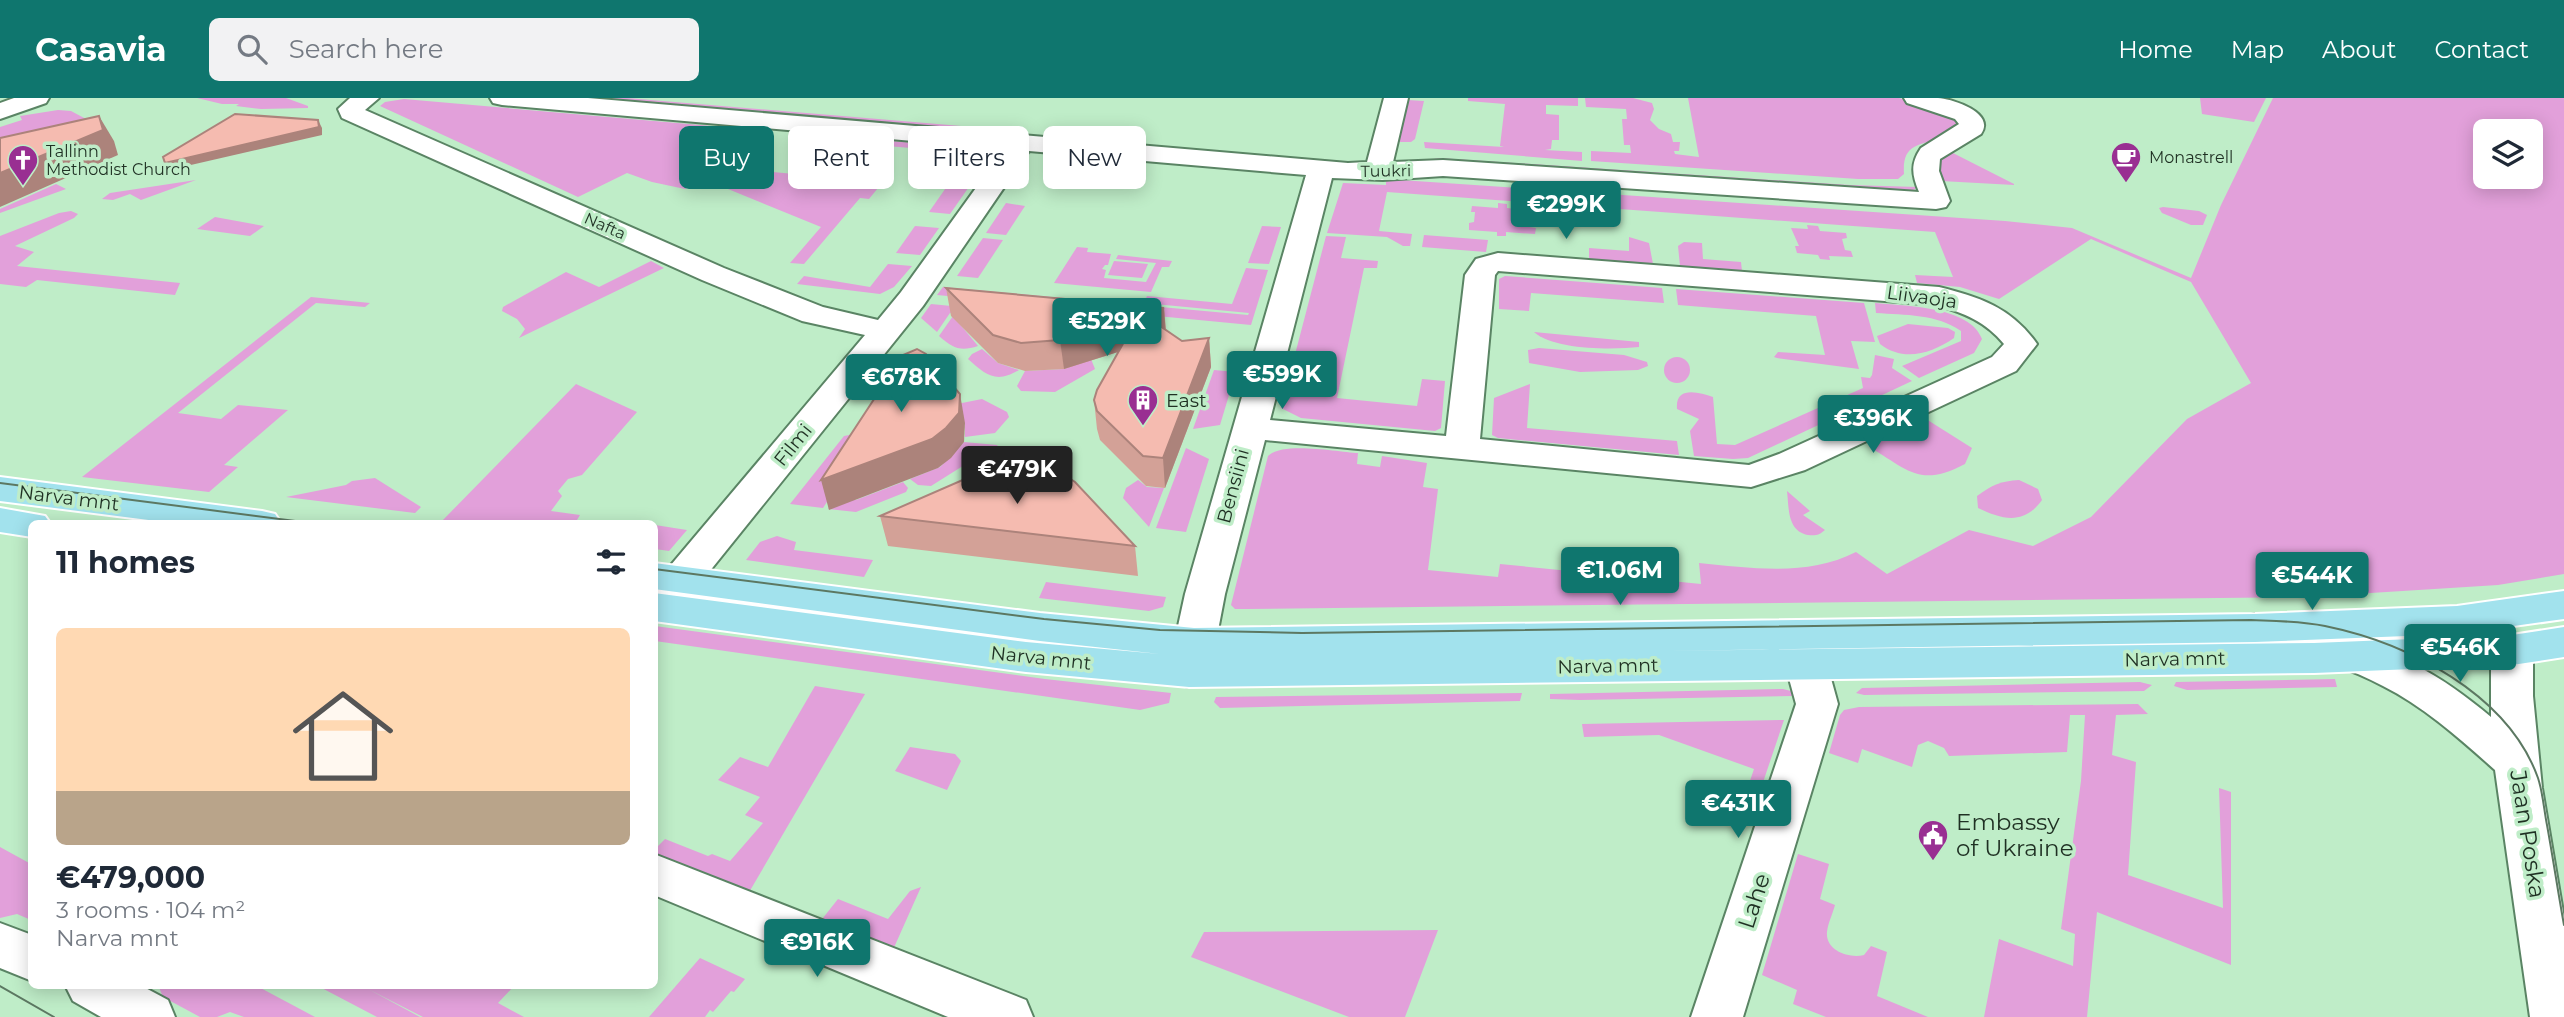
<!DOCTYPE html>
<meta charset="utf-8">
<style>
:root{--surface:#fff;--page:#f2f2f3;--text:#1f2937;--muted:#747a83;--line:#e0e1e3;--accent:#0f766e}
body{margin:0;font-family:Montserrat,sans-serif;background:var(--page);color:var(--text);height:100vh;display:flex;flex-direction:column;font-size:26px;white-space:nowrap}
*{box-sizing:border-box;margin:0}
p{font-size:23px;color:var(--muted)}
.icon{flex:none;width:38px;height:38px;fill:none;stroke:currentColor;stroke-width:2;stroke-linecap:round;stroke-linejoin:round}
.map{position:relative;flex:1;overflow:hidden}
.panel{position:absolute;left:28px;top:422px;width:630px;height:469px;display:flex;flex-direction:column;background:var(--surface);border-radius:10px;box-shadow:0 4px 18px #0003}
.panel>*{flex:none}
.hud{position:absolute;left:679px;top:28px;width:665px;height:63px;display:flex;gap:14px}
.fabs{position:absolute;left:2473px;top:21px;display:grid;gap:14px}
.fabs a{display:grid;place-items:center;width:70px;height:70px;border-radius:10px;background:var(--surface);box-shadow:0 4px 18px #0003;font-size:35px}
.price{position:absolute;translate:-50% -60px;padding:0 16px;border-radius:7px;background:var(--accent);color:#fff;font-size:23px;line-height:46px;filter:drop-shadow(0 2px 4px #0008)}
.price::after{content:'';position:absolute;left:50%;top:42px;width:21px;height:16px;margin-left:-10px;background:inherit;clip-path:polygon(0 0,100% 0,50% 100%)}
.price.selected{background:#222;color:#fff}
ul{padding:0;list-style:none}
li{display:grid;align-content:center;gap:14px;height:371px;padding:0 28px}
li+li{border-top:2px solid var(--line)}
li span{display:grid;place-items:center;height:217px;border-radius:10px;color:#555}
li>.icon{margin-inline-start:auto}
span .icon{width:126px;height:126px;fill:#fffc;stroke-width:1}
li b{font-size:30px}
h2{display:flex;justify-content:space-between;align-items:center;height:84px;padding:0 28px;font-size:30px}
.chip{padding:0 24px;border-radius:10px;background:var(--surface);box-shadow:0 4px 18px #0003;font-size:24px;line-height:63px}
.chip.selected{background:var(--accent);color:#fff}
header{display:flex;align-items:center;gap:42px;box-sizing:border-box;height:98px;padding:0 35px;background:var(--accent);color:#fff}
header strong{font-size:33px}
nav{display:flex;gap:38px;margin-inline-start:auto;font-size:24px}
.search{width:490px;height:63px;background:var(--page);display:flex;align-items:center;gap:18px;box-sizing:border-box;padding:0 24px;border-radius:10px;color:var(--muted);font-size:26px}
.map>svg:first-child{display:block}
.green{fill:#e2a0da;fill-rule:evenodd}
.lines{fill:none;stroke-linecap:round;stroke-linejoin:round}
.minor-casing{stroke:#5a8464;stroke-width:4}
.major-casing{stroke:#fff;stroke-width:4}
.minor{fill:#fff;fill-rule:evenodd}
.major{fill:#a2e2ed;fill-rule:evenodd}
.tram{stroke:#5c7862;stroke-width:2}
.wall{fill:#d3a197}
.shaded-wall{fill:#ac837b}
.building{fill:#f5bbb0;stroke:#ac837b;stroke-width:2}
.labels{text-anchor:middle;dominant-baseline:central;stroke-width:7;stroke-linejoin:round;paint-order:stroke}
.far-poi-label{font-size:16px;fill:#1f3023;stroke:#bfedc8;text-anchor:start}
.far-street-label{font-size:16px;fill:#1f3023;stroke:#bfedc8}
.street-label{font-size:19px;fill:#1f3023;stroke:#bfedc8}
.poi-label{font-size:19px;fill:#1f3023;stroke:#bfedc8;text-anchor:start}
.near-poi-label{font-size:23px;fill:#1f3023;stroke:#bfedc8;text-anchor:start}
.near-street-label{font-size:23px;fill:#1f3023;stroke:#bfedc8}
</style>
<header>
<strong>Casavia</strong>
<div class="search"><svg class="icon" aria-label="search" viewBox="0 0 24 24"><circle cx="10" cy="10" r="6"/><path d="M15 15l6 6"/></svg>Search here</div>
<nav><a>Home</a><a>Map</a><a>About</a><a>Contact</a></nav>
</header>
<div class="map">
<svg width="2564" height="919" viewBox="0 0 2564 919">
<rect width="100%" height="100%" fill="#bfedc8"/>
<!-- green -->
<g class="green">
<polygon points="197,0 286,0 308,8 308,10 261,11 236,8 239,6 222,6"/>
<polygon points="574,0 627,0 985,30 981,34"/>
<polygon points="1468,0 1578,0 1578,8 1546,7 1546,16 1559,17 1559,42 1552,42 1551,51 1545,52 1582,54 1582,63 1425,50 1424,44 1504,49 1500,48 1505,6 1468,3"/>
<path d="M 1585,0 L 1633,0 L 1652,5 L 1654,11 L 1650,22 L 1659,31 L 1671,36 L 1673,44 L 1680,44 L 1679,53 L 1674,53 L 1675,56 L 1699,59 L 1688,0 L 1899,0 L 1951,16 L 1959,28 C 1953,32 1946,38 1940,40 C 1918,48 1902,46 1904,76 L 1898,81 L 1858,81 L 1591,63 L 1591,53 L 1631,55 L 1630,47 L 1624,47 L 1622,21 L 1627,21 L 1626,11 L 1586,9 Z"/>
<polygon points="2200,0 2266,0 2254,24 2202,16"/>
<path d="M 2273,0 L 2564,0 L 2564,476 L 2498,487 L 2307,499 L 1246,511 L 1235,511 L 1231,507 L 1268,358 C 1282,343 1338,354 1358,355 L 1357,366 L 1380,369 L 1382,358 L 1427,365 L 1423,389 L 1438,391 L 1428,472 L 1498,479 L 1500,466 L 1701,486 L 1699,465 C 1752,470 1807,479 1856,454 L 1887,476 L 1969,432 L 2033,448 L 2091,419 L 2187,321 L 2251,285 L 2191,184 L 2091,141 L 1999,201 L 1960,189 L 1917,185 L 1915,177 L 1953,179 L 1935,134 L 1387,94 L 1379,133 L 1412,136 L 1410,148 L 1403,148 L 1387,139 L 1327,135 L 1343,85 L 1386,87 L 1386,81 L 2005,123 L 2072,130 L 2191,180 L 2221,107 ZM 2485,33 L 2530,33 L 2530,79 L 2485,79 Z"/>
<polygon points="404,1 723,29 710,41 722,43 697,67 870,83 875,78 887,79 869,101 860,100 804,166 790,165 821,129 706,82 685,91 652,84 627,75 578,99 380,8 385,4"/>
<polygon points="1408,2 1424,3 1415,41 1411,44 1397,44"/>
<polygon points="58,12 71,13 88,22 0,44 0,29 22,22 20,18"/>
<polygon points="845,39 984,51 990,58 977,77 957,75 971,55 839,44"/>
<path d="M 1951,54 L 2014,86 L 2014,87 L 1941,83 C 1937,67 1937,63 1951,54 Z"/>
<polygon points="1439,60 1850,87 1918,89 1910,94 1422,63"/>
<polygon points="196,82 141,102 130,96 113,102 102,101 110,95"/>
<polygon points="950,84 971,86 950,116 929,114"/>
<polygon points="56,86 66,91 0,115 0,111"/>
<polygon points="1006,105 1025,108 1006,137 986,135"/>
<polygon points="1498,105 1507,106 1507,110 1536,113 1536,118 1529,118 1529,129 1536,130 1535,136 1506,134 1506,138 1497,138 1497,134 1469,132 1469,125 1474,124 1475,114 1471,114 1472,108 1498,110"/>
<polygon points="2163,109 2199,113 2207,117 2203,127 2191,127 2162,115 2159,110"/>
<polygon points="71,113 78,116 74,120 15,148 34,154 17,168 180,185 175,197 37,182 26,189 0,186 0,138 59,115"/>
<polygon points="215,119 264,128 250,138 197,131"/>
<polygon points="1807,127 1818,128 1820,133 1846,135 1847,140 1842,141 1845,152 1851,153 1853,159 1829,158 1830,162 1820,161 1818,157 1797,155 1795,148 1799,148 1791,130 1808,131"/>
<polygon points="915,128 939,130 920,157 896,155"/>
<polygon points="1262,128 1281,129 1269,166 1248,165"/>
<polygon points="1424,137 1488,142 1486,154 1422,149"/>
<polygon points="1326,138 1346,139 1341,160 1378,163 1377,170 1364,170 1337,300 1417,308 1422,281 1445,283 1441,330 1435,333 1301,320 1281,310"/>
<polygon points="1629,139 1649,145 1653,166 1589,162 1589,150 1629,153"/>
<polygon points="983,140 1003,142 978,180 957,178"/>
<polygon points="1684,144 1702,145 1703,161 1741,164 1742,173 1680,168 1678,148"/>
<polygon points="1077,149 1088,150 1087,154 1111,156 1108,167 1105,167 1102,171 1106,172 1104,180 1146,184 1156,165 1116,161 1118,157 1172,163 1169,169 1162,169 1151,194 1054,185"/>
<polygon points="651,163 664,170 519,240 525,231 517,221 502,213 503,209 566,174 599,189"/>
<polygon points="1114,163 1148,166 1142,180 1108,177"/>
<polygon points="888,166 912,168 894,189 880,196 797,186 804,178 870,189"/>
<polygon points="1246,170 1268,172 1251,227 937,197 943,189 1248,217 1249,215 1144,205 1147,198 1232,206"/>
<polygon points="1505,178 1662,190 1664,205 1531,195 1529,213 1499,211 1499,181"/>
<polygon points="1676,191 1864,205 1875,244 1851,243 1859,271 1777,260 1774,259 1778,254 1825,257 1816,218 1678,207"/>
<polygon points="311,199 370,205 365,209 316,205 178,315 221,321 238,307 288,312 224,367 238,369 209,394 82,379"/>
<path d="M 1875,205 C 1904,208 1970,208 1982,241 L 1974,255 L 1919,280 L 1902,268 L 1961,243 L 1961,233 C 1937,216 1905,217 1876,215 Z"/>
<polygon points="931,206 1075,220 1078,227 950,215 937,234 921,220"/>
<path d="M 953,218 L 978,248 C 960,254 953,250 939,238 Z"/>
<path d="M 1908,226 L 1948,230 L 1955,234 L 1954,240 C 1931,256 1903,264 1880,246 L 1877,238 Z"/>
<path d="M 1534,234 L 1639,244 L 1639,249 C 1612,252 1554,252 1534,234 Z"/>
<polygon points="1539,250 1624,257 1647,264 1648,268 1638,272 1580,274 1529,265 1528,252"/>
<path d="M 982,251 L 998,265 L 1019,272 C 996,286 986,277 968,261 L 972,256 Z"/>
<path d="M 1875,257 L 1894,261 L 1892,270 L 1912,283 L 1748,360 L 1733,361 L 1694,358 L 1690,333 L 1699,321 L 1677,311 C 1675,288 1698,294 1713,299 L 1717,346 L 1735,347 L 1863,290 L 1861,279 L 1870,280 L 1872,277 Z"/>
<circle cx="1677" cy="272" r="13"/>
<polygon points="1091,261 1095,271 1055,294 1021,293 1017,288 1025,273 1064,271"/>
<polygon points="1214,272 1236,274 1220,327 1193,331"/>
<polygon points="576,286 637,314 582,377 568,381 558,393 562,398 551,413 580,417 577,422 593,425 441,424"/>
<polygon points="1530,286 1527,330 1677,343 1679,357 1498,340 1492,337 1494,300"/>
<polygon points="982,301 1007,314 1009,319 995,335 965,339 965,325 952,307"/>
<path d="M 1926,321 L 1972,350 L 1965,366 C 1919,390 1909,372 1869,349 Z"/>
<polygon points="874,332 823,410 790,406 844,338"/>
<polygon points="964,344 997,347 1002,354 966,366 931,388 918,387 910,381 940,369"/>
<polygon points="1186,350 1209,361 1186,434 1156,430"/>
<polygon points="375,380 421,409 415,415 286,399 346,387 352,383"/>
<polygon points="1138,382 1147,389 1164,390 1149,429 1123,400 1126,390"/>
<path d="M 2019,382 L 2038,391 L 2042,402 C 2024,427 2003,422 1978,410 L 1977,398 C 1992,387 2001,383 2019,382 Z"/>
<polygon points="903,384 908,390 906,394 856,414 828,411 835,401 856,402"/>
<path d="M 1787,393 L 1810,413 L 1803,417 L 1825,432 C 1819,437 1816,438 1808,437 C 1787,433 1789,410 1787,393 Z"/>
<polygon points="655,427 687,432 669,453 655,451"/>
<polygon points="777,438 796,444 794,452 873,462 864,479 746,462 760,444"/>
<polygon points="1046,484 1166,499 1163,509 1149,513 1039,500"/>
<polygon points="655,528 1045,581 1171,595 1169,605 1140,612 655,543"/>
<polygon points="2335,581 2337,589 2187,592 2174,588 2176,584"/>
<polygon points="2140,584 2152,587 2144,593 1864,597 1856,595 1862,590"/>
<polygon points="815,588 865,596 748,796 655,760 654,752 665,741 708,758 712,756 730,763 763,725 745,717 760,699 718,682 740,659 768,669"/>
<polygon points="1783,591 1791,593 1793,598 1580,602 1550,601 1550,596"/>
<polygon points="1522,595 1520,603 1220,610 1214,604 1216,599"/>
<polygon points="2138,606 2148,616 2116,617 2112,657 2136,664 2128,777 2223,810 2219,690 2231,694 2231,867 2097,814 2087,919 1984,919 1999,841 2073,868 2075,836 2061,831 2081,683 2085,617 2070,617 2067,654 1949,658 1944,650 1928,643 1918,647 1912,669 1862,651 1858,665 1829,655 1840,617 1844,612 1859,609"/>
<polygon points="1784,622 1752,717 1740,712 1754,671 1659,637 1584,639 1582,626"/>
<polygon points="910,649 955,656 961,663 947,692 895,673"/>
<polygon points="0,749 31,766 31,822 17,816 0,820"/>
<path d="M 1798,756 L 1829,766 L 1820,801 L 1835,807 C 1833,815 1828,825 1827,834 C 1825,853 1850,861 1864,857 L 1871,848 L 1887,854 L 1877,898 L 1928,919 L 1826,919 L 1793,906 L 1797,892 L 1762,877 Z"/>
<polygon points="921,789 892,854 819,825 838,801 888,821 910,793"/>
<polygon points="1438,832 1405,919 1349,919 1191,859 1204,834"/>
<polygon points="700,860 745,881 734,894 731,893 713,914 710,912 705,919 649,919"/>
<polygon points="158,887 255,887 315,919 244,919 230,914 217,919 200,919 163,899"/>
<polygon points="316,887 515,887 498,905 524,919 423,919 368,891 420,919 377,919"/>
</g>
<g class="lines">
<!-- minor casing -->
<g class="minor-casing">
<g id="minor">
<polygon points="14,0 49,0 46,5 0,21 0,5"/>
<path d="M 350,0 L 379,0 L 365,12 L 724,170 L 823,209 L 878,222 L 901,194 L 1004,51 L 502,7 L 493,5 L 490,0 L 588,0 L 1348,65 L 1367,64 L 1384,0 L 1408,0 L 1393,64 L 1443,62 L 1919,94 C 1912,77 1910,66 1921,50 L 1959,26 L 1955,21 L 1907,5 L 1904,0 C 1915,0 1927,0 1938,0 C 1953,1 1996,15 1981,36 L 1940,61 L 1939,73 L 1950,103 L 1946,109 L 1936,111 L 1443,78 L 1383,82 L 1332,80 L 1270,322 L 1446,338 L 1465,177 L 1476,161 L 1498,155 L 1939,189 C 1980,199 2012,210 2037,246 L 2016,273 L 1805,372 L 1751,389 L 1265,342 L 1225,496 L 1210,574 L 1204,585 L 1189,589 L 1174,585 L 1168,574 L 1185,496 L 1306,77 L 1029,53 L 923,208 L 672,520 L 654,523 L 654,487 L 865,237 L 802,223 L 702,182 L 342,20 L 338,11 ZM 1498,173 L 1937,207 C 1964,215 1986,224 2004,246 L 1992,259 L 1779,356 L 1749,367 L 1480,341 L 1495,177 Z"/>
<path d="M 2255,516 C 2309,531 2365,541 2415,567 C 2443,581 2467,599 2491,619 L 2491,552 L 2497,542 L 2512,537 L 2527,542 L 2533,552 L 2533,598 L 2542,690 L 2564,820 L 2564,919 L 2530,919 L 2495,672 C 2460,641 2425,609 2383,588 C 2339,564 2289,554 2241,540 L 2235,530 L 2241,520 Z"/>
<polygon points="1806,551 1821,555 1827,566 1838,606 1743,919 1691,919 1796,606 1785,566 1791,555"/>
<polygon points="654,756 1026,902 1033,919 948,919 654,797"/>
<polygon points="0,825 32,837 32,883 0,870"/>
<polygon points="65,887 140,887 168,902 175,919 101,919 73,903"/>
</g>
</g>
<!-- major casing -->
<g class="major-casing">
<g id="major">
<polygon points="0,379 262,413 275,416 281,425 172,425 0,403"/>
<polygon points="0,410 45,418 50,425 32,425 32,439 0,434"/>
<polygon points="654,465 1040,515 1194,530 2255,516 2457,508 2564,493 2564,521 2457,536 2255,544 1657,553 2314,545 2512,537 2564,529 2564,559 2512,567 2314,575 1189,589 1026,574 654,523 654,495 1026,544 1160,556 1040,543 654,491"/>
</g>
</g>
<!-- minor -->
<use href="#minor" class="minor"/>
<!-- major -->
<use href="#major" class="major"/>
<!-- tram -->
<g class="tram">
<polyline points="0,385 311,425"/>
<path d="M 654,471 L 1044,521 L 1160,532 L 1302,535 L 2251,522 C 2276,523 2301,523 2325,528 C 2408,545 2508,596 2538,680 C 2543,695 2544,712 2547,727 C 2553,760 2558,794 2564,827"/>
<polyline points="0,888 54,919"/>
</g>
</g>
<!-- wall -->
<g class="wall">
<polygon points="946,190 1164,210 1166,232 1182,243 1209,240 1211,269 1165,390 1146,388 1100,342 1097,331 1094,302 1118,254 1064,271 1025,273 998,265 951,218"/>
<polygon points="880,418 1135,448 1138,478 888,448"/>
</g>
<!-- shaded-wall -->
<g class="shaded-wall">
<polygon points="99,18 114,43 118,57 0,109 0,75"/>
<polygon points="318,22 322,30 322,37 169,72 165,65"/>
<polygon points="1164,210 1166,238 1144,217"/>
<polygon points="1138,219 1140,247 1064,271 1060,242"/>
<polygon points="1209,240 1211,269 1165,390 1163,360"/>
<polygon points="960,296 965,325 964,344 951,360 938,370 829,412 821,382"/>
</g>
<!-- building -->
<g class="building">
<polygon points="235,16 318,22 319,29 165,65 163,59"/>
<polygon points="99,18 103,32 0,75 0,40"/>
<polygon points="946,190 1164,210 1144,217 1182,243 1209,240 1163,360 1143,358 1097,313 1094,302 1097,292 1138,219 1060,242 1021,245 993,237"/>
<polygon points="917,251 926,256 960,296 959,315 946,330 932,341 821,382 903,257"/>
<polygon points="1013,368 1058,373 1075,384 1135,448 880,418 981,374"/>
</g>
<!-- icons -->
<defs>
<g id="cafe-pin" transform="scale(1.575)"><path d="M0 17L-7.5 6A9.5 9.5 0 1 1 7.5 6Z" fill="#992f92" stroke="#bfedc8"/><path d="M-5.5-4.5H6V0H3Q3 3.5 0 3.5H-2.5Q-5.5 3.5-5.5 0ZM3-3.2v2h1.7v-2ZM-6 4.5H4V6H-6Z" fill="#fff"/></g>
<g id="church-pin" transform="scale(1.575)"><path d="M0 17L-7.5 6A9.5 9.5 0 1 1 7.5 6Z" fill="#992f92" stroke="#bfedc8"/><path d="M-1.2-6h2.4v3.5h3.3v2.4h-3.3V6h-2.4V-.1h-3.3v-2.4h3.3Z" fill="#fff"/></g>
<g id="building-pin" transform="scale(1.575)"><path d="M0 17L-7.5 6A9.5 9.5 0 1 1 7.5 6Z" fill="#992f92" stroke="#bfedc8"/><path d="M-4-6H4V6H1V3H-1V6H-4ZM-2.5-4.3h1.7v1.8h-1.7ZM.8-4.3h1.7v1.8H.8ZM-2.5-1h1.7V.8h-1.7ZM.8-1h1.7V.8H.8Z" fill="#fff"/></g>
<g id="civic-pin" transform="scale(1.575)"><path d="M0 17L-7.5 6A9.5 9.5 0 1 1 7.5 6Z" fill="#992f92" stroke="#bfedc8"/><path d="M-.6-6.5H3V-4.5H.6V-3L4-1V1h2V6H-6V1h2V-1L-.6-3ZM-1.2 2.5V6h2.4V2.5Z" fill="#fff"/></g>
</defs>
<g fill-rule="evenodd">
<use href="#cafe-pin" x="2126" y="59"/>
<use href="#church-pin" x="23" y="62"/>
<use href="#building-pin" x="1143" y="302"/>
<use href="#civic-pin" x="1933" y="737"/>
</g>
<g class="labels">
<!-- far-poi labels -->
<g class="far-poi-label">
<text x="46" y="53">Tallinn<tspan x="46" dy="18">Methodist Church</tspan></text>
<text x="2149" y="59">Monastrell</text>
</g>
<!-- far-street labels -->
<g class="far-street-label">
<text transform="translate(1386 73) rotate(-1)">Tuukri</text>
<text transform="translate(605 128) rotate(24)">Nafta</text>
</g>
<!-- street labels -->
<g class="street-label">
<text transform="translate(1922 199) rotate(8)">Liivaoja</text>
<text transform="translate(793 347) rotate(-51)">Filmi</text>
<text transform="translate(1233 388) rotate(-75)">Bensiini</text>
<text transform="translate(69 400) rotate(7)">Narva mnt</text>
<text transform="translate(1041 560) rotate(6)">Narva mnt</text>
<text transform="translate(2175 561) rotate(-1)">Narva mnt</text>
<text transform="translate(1608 568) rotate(-1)">Narva mnt</text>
</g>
<!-- poi labels -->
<g class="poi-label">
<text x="1166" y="302">East</text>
</g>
<!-- near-poi labels -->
<g class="near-poi-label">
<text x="1956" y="724">Embassy<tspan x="1956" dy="26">of Ukraine</tspan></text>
</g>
<!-- near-street labels -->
<g class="near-street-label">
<text transform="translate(2528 736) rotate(81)">Jaan Poska</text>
<text transform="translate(1754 803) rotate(-72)">Lahe</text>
</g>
</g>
</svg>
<div class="fabs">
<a><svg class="icon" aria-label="layers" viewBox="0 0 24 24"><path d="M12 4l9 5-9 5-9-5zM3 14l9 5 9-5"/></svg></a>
</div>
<b class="price" style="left:1566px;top:143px">€299K</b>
<b class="price" style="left:1107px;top:260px">€529K</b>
<b class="price" style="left:1282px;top:313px">€599K</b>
<b class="price" style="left:901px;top:316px">€678K</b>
<b class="price" style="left:1873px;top:357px">€396K</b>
<b class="price selected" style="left:1017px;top:408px">€479K</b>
<b class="price" style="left:1620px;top:509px">€1.06M</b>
<b class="price" style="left:2312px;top:514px">€544K</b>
<b class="price" style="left:2460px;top:586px">€546K</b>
<b class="price" style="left:1738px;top:742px">€431K</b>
<b class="price" style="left:817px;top:881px">€916K</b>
<div class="hud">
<a class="chip selected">Buy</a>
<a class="chip">Rent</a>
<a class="chip">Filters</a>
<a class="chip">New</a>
</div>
<section class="panel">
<h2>11 homes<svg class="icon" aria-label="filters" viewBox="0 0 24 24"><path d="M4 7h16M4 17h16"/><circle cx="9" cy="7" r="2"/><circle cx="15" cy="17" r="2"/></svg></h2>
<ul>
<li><span style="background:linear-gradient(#ffd9b3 75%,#b9a48a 0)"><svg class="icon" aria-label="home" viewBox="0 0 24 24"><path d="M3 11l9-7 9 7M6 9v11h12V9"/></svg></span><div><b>€479,000</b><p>3 rooms · 104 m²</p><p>Narva mnt</p></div></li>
</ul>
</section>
</div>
